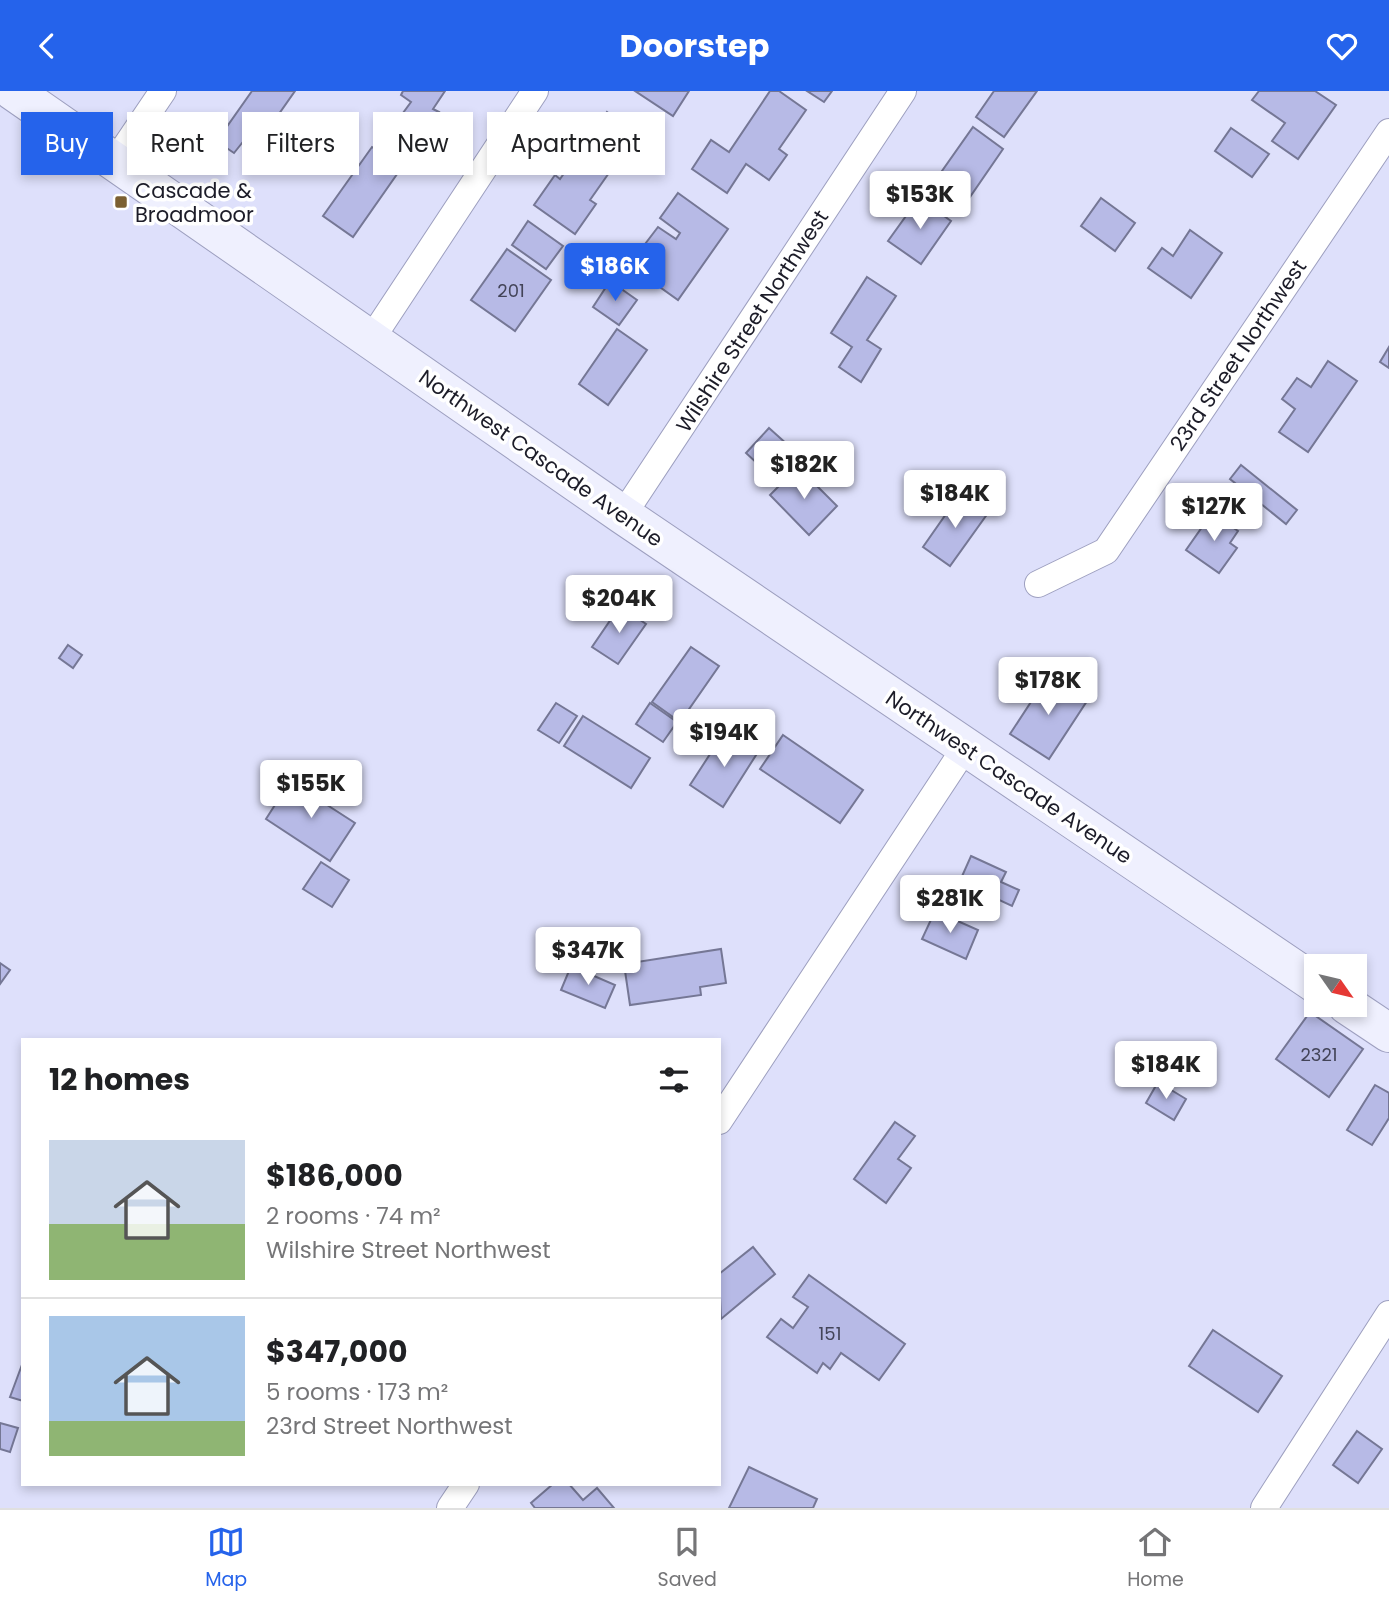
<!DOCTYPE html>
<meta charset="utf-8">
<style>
:root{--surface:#fff;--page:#f2f2f2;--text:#202124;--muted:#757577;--line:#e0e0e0;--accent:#2563eb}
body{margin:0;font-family:Poppins,sans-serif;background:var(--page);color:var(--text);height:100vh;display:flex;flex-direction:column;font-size:26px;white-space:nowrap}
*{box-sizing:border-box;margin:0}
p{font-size:23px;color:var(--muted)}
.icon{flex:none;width:38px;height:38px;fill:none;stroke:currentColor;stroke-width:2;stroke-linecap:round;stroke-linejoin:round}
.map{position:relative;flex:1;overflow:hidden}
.side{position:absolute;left:21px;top:947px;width:700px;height:448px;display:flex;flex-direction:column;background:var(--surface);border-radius:0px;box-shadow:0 4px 10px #0003}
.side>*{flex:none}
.banner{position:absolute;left:21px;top:21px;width:700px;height:63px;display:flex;gap:14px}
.needle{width:46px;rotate:124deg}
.buttons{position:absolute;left:1304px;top:863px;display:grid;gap:14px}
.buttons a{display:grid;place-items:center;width:63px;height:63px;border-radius:0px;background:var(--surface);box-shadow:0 4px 10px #0003;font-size:35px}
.price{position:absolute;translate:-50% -60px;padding:0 16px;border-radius:7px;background:#fff;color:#222;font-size:23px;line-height:46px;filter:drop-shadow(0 2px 4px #0008)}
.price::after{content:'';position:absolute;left:50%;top:42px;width:21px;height:16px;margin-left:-10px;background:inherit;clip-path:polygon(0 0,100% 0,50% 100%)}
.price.on{background:var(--accent);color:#fff}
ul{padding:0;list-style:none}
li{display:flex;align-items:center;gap:21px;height:175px;padding:0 28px}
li+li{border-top:2px solid var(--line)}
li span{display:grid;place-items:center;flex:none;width:196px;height:140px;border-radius:0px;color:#555}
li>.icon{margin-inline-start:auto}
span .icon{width:84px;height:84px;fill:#fffc;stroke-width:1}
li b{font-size:30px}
h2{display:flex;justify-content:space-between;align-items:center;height:84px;padding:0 28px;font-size:30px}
.chip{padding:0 24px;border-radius:0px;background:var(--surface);box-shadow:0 4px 10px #0003;font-size:24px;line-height:63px}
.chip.on{background:var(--accent);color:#fff}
header{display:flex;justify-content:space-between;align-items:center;height:91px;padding:0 28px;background:var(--accent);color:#fff;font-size:32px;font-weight:700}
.menu{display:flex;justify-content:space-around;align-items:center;height:98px;border-top:2px solid var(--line);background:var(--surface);font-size:19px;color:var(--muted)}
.menu a{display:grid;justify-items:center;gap:4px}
.menu .on{color:var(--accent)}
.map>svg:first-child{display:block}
.building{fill:#b7bae6;stroke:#757795;stroke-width:2}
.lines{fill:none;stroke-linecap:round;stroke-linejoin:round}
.street-casing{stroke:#9d9fbf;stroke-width:28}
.secondary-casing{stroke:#9d9fbf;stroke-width:40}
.street{stroke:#fff;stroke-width:26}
.secondary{stroke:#eff0fe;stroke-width:38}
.poi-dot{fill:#7b5f32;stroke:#fff;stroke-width:2.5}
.labels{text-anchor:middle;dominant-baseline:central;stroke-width:7;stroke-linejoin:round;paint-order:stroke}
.number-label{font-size:18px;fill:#434458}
.poi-label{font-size:21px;fill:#1c1c28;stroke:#fff;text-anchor:start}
.street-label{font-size:21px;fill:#1c1c28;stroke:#fff}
</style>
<header><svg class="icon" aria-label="back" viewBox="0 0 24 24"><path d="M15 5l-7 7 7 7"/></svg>Doorstep<svg class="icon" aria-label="heart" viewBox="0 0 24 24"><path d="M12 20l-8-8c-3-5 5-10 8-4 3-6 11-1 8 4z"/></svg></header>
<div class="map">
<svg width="1389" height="1417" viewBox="0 0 1389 1417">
<rect width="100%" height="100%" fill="#dee0fb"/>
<!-- building -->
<g class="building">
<polygon points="252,0 295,0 253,60 242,52 234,62 212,47 224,31 228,34"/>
<polygon points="403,0 445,0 433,18 439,21 428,38 403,22 411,11 401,4"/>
<polygon points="635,0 689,0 673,25"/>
<polygon points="770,0 779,0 806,19 779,58 787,64 769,89 746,73 727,102 692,78 711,49 729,61"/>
<polygon points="807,0 832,0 824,11"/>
<polygon points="994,0 1037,0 1004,46 976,26"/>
<polygon points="1259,0 1315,0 1336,14 1298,68 1272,50 1285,32 1252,9"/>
<polygon points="607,21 637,42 590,109 596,113 575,143 534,114 555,84 560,88"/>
<polygon points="392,34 415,51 400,71 378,55"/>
<polygon points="973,36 1003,58 961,119 930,97"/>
<polygon points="1231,37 1269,63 1252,86 1215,60"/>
<polygon points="372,56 402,76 353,146 323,125"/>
<polygon points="678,102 728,138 678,209 650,189 660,175 639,161 658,136 676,148 680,142 660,127"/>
<polygon points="919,107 951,130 921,173 888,150"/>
<polygon points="1101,107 1135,132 1115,160 1081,135"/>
<polygon points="528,130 563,155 546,178 512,154"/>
<polygon points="1190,139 1222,162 1191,207 1148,177 1162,157 1173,165"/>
<polygon points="507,158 551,189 515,240 471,209"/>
<polygon points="867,186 896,205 867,249 881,258 861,291 839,276 852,256 831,242"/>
<polygon points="610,190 637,209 619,234 593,216"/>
<polygon points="617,238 647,259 608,314 579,293"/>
<polygon points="1389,256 1389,277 1380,271"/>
<polygon points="1328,270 1357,290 1308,361 1279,341 1295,318 1282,308 1297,287 1311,296"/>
<polygon points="769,337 798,363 774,388 746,362"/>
<polygon points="1241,374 1297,419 1286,433 1230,388"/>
<polygon points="798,376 837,415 809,444 770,404"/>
<polygon points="960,403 988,422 950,475 923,456"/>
<polygon points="1212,422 1238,440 1230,452 1237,457 1219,482 1186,459"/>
<polygon points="620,515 646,533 618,573 592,556"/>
<polygon points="68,554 82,564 73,577 59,567"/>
<polygon points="691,556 719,575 680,631 652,611"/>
<polygon points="1048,585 1087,610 1049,668 1010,643"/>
<polygon points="556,612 577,625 559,652 538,639"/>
<polygon points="650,612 677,631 663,651 636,633"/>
<polygon points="583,625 650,667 631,697 564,655"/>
<polygon points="725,640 758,661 723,716 690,694"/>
<polygon points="783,644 863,699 840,732 760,678"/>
<polygon points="289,692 305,702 310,695 325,704 321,710 355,732 330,770 266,728"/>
<polygon points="971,765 1006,781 1001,791 1019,799 1012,815 993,806 984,825 951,810"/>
<polygon points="321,771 349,789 332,816 303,798"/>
<polygon points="935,820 978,839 966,868 922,848"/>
<polygon points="721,858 726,892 700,896 701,904 630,914 624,873"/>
<polygon points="0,872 10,879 0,893"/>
<polygon points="571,875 615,894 605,917 561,899"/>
<polygon points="1310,921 1363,958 1329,1006 1276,968"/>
<polygon points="1158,991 1186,1008 1174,1029 1146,1012"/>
<polygon points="1375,994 1389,1002 1389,1027 1372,1054 1347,1039"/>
<polygon points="895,1031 915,1045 898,1068 911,1077 886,1112 854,1088"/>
<polygon points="753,1156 775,1183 721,1228 719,1183"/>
<polygon points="809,1184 905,1253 879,1289 841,1262 830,1278 823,1272 817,1282 767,1246 781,1228 793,1237 808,1216 793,1206"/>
<polygon points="1213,1239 1282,1285 1258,1321 1189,1275"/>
<polygon points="23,1271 23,1310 10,1306"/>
<polygon points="0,1332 18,1337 10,1361 0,1358"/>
<polygon points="1357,1340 1382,1358 1358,1392 1333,1374"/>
<polygon points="749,1376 817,1408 813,1417 729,1417"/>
<polygon points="553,1393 569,1393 583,1409 597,1397 614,1417 535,1417 531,1412"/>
</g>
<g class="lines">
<!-- street casing -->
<g class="street-casing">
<g id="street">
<polyline points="115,71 163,0"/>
<polyline points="370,250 535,0"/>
<polyline points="623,424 903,0"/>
<polyline points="1038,493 1106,460 1389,41"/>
<polyline points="719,1030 965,657"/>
<polyline points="450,1417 466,1393"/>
<polyline points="1264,1417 1389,1223"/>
</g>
</g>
<!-- secondary casing -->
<g class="secondary-casing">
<g id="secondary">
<polyline points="13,0 623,424 1316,893"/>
<polyline points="1347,914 1389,942"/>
</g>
</g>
<!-- street -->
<use href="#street" class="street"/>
<!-- secondary -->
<use href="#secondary" class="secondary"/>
</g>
<!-- markers -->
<rect class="poi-dot" x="114" y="104" width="14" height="14" rx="3.5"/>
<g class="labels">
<!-- number labels -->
<g class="number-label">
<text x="511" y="199">201</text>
<text x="1319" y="963">2321</text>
<text x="830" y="1242">151</text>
</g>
<!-- poi labels -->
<g class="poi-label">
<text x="135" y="99">Cascade &amp;<tspan x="135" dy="24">Broadmoor</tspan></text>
</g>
<!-- street labels -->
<g class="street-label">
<text transform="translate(752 230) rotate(-57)">Wilshire Street Northwest</text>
<text transform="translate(1238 264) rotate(-56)">23rd Street Northwest</text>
<text transform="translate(541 367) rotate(35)">Northwest Cascade Avenue</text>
<text transform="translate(1009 686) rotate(34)">Northwest Cascade Avenue</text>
</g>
</g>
</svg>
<div class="buttons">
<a><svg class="needle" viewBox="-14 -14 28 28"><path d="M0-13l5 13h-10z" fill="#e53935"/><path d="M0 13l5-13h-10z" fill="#757577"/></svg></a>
</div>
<b class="price" style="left:920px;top:140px">$153K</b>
<b class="price on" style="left:615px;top:212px">$186K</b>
<b class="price" style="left:804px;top:410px">$182K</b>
<b class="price" style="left:955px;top:439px">$184K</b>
<b class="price" style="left:1214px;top:452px">$127K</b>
<b class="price" style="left:619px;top:544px">$204K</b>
<b class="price" style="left:1048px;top:626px">$178K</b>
<b class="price" style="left:724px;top:678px">$194K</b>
<b class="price" style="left:311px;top:729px">$155K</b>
<b class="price" style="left:950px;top:844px">$281K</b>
<b class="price" style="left:588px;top:896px">$347K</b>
<b class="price" style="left:1166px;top:1010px">$184K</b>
<div class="banner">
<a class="chip on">Buy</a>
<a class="chip">Rent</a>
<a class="chip">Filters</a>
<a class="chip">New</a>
<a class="chip">Apartment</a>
</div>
<section class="side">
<h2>12 homes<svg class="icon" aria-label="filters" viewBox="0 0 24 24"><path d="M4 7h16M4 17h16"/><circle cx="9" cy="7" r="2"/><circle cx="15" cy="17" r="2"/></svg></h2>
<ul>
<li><span style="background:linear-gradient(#c9d6e8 60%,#8fb573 0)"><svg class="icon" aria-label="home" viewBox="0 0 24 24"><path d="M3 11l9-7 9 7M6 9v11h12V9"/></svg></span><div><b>$186,000</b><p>2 rooms · 74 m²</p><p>Wilshire Street Northwest</p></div></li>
<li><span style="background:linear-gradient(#a9c7e8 75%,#8fb573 0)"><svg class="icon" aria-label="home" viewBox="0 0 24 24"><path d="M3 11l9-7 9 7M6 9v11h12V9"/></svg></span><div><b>$347,000</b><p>5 rooms · 173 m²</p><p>23rd Street Northwest</p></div></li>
</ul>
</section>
</div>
<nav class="menu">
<a class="on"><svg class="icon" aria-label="map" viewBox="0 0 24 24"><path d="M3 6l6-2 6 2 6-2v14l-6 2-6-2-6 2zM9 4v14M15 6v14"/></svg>Map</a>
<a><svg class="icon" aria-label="saved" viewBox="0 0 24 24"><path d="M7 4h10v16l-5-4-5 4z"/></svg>Saved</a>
<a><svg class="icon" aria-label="home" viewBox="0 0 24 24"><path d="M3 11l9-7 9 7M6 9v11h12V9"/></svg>Home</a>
</nav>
